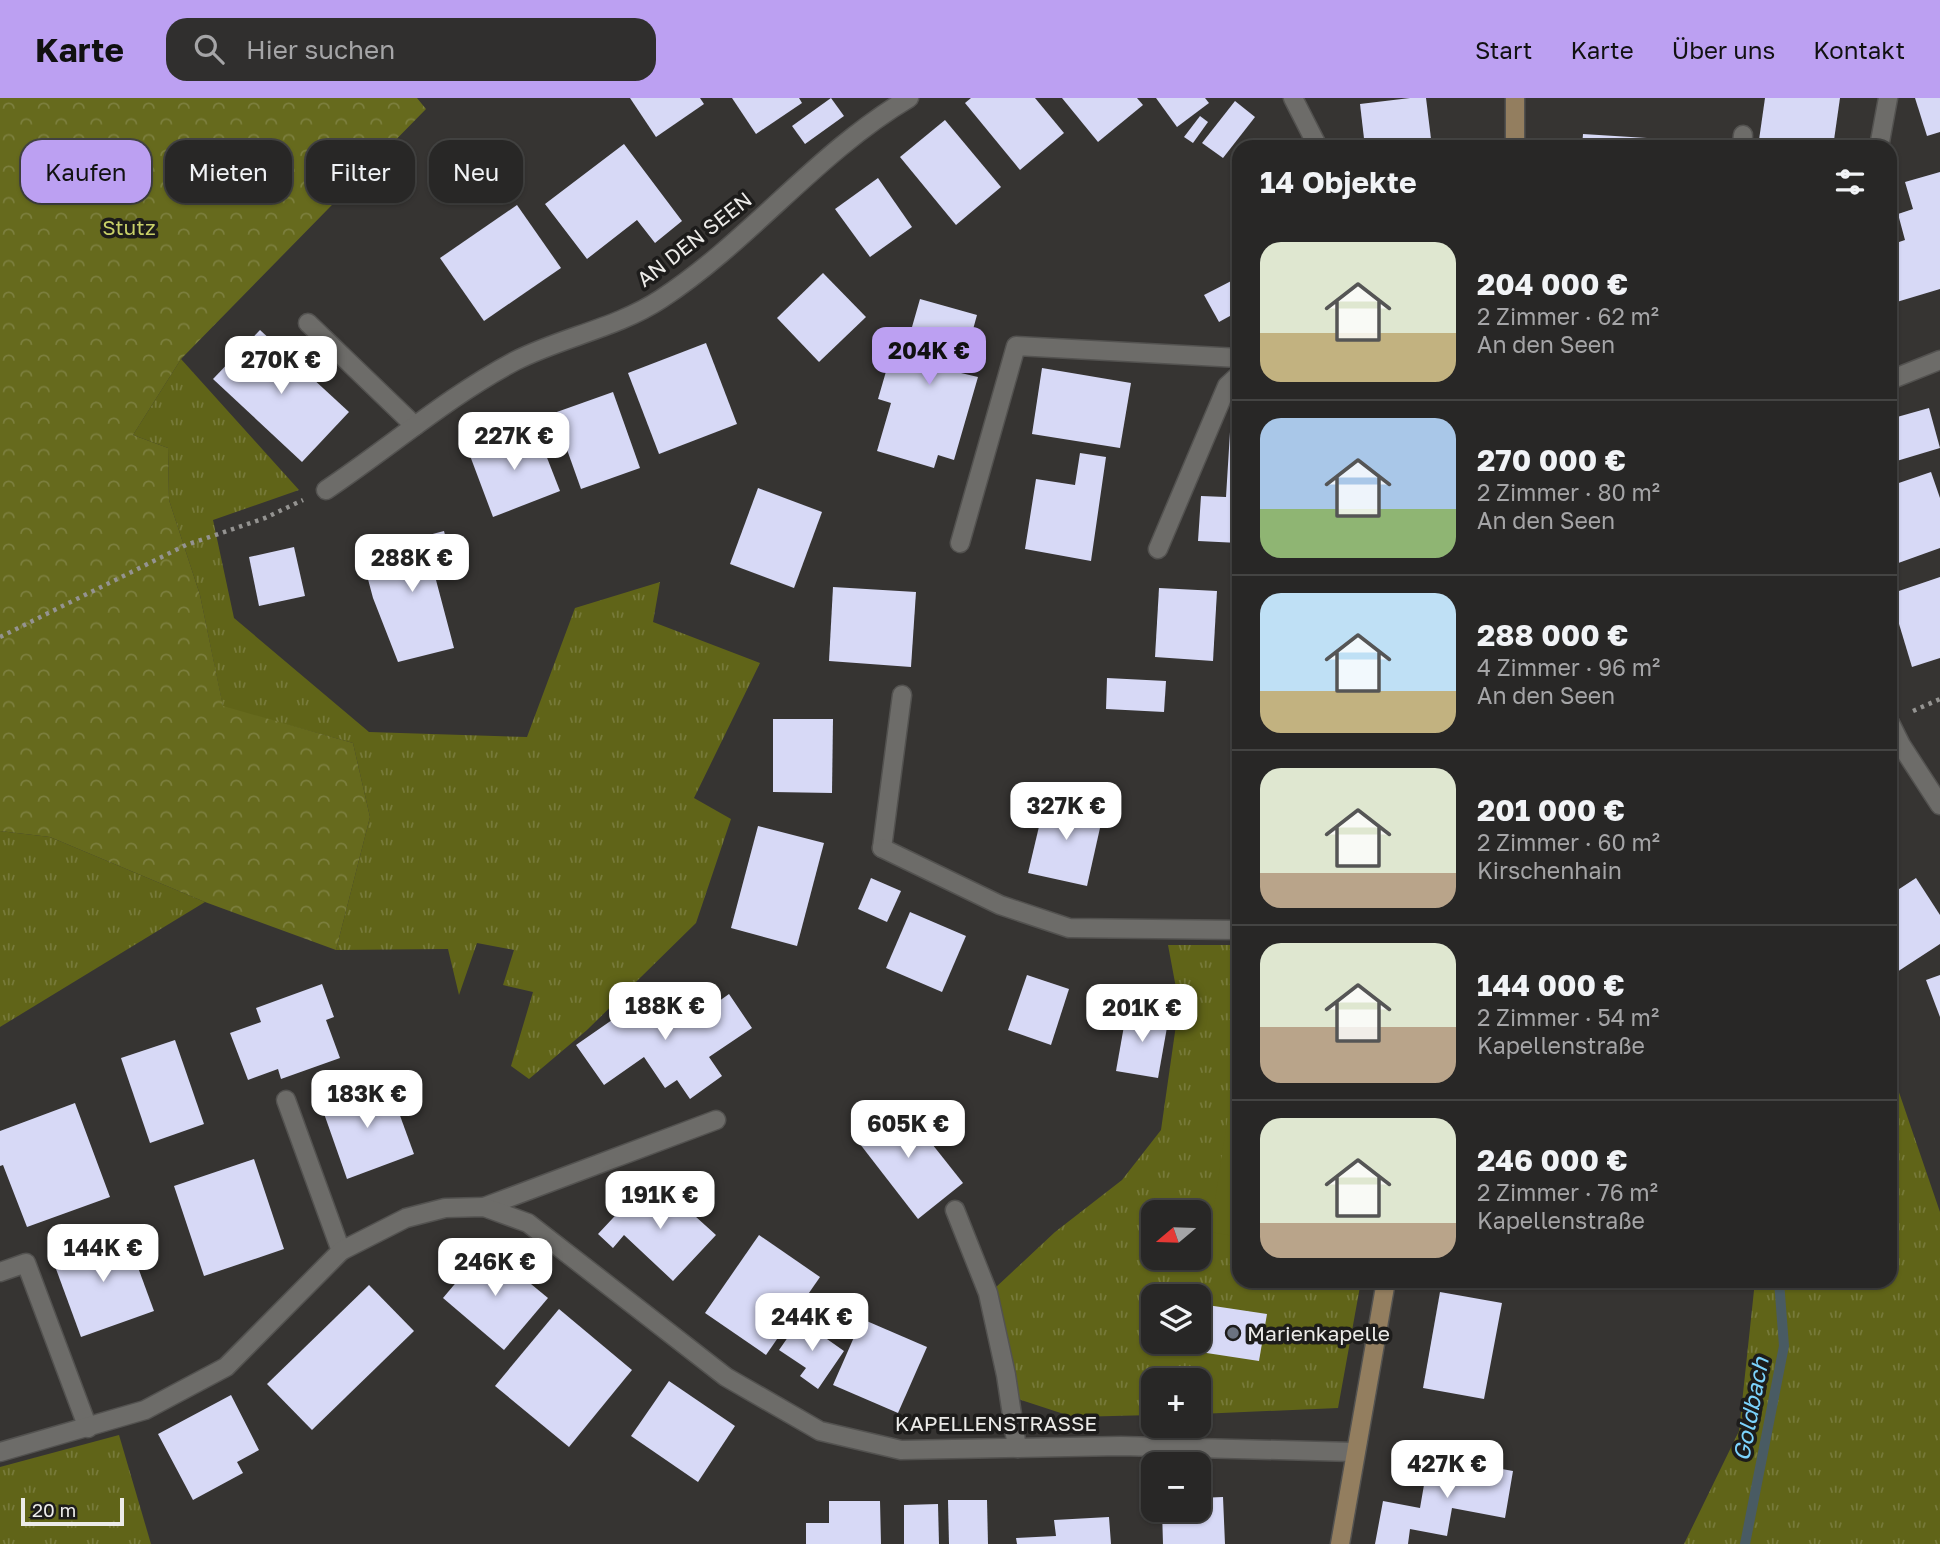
<!DOCTYPE html>
<html lang="de">
<meta charset="utf-8">
<style>
:root{--surface:#282726;--page:#302f2e;--text:#f1f3f6;--muted:#a5a5a7;--line:#444443;--accent:#bca0f2}
body{margin:0;font-family:"Golos Text",sans-serif;background:var(--page);color:var(--text);height:100vh;display:flex;flex-direction:column;font-size:26px;white-space:nowrap}
*{box-sizing:border-box;margin:0}
p{font-size:23px;color:var(--muted)}
.icon{flex:none;width:38px;height:38px;fill:none;stroke:currentColor;stroke-width:2;stroke-linecap:round;stroke-linejoin:round}
.map{position:relative;flex:1;overflow:hidden}
.side{position:absolute;left:1232px;top:42px;width:665px;height:1148px;display:flex;flex-direction:column;background:var(--surface);border-radius:21px;box-shadow:0 2px 5px #0004,0 0 0 2px var(--line)}
.side>*{flex:none}
.top-card{position:absolute;left:21px;top:42px;width:665px;height:63px;display:flex;gap:14px}
.needle{width:46px;rotate:251deg}
.controls{position:absolute;left:1141px;top:1102px;display:grid;gap:14px}
.controls a{display:grid;place-items:center;width:70px;height:70px;border-radius:14px;background:var(--surface);box-shadow:0 2px 5px #0004,0 0 0 2px var(--line);font-size:35px}
.scale{position:absolute;left:21px;bottom:18px;width:103px;box-sizing:border-box;padding-left:7px;border:4px solid #ecebe9;border-top:0;font-size:19px;line-height:24px;white-space:nowrap;color:#ecebe9;-webkit-text-stroke:5px #1d1c1b;paint-order:stroke}
.price{position:absolute;translate:-50% -60px;padding:0 16px;border-radius:14px;background:#fff;color:#222;font-size:23px;line-height:46px;filter:drop-shadow(0 2px 4px #0008)}
.price::after{content:'';position:absolute;left:50%;top:42px;width:21px;height:16px;margin-left:-10px;background:inherit;clip-path:polygon(0 0,100% 0,50% 100%)}
.price.on{background:var(--accent);color:#111}
ul{padding:0;list-style:none}
li{display:flex;align-items:center;gap:21px;height:175px;padding:0 28px}
li+li{border-top:2px solid var(--line)}
li span{display:grid;place-items:center;flex:none;width:196px;height:140px;border-radius:21px;color:#555}
li>.icon{margin-inline-start:auto}
span .icon{width:84px;height:84px;fill:#fffc;stroke-width:1}
li b{font-size:30px}
h2{display:flex;justify-content:space-between;align-items:center;height:84px;padding:0 28px;font-size:30px}
.chip{padding:0 24px;border-radius:21px;background:var(--surface);box-shadow:0 2px 5px #0004,0 0 0 2px var(--line);font-size:24px;line-height:63px}
.chip.on{background:var(--accent);color:#111}
header{display:flex;align-items:center;gap:42px;box-sizing:border-box;height:98px;padding:0 35px;background:var(--accent);color:#111}
header strong{font-size:33px}
nav{display:flex;gap:38px;margin-inline-start:auto;font-size:24px}
.search{width:490px;height:63px;background:var(--page);display:flex;align-items:center;gap:18px;box-sizing:border-box;padding:0 24px;border-radius:21px;color:var(--muted);font-size:26px}
.map>svg:first-child{display:block}
.grass{fill:url(#grass-tufts);fill-rule:evenodd}
.forest{fill:url(#forest-crowns)}
.park{fill:#606418}
.lines{fill:none;stroke-linecap:round;stroke-linejoin:round}
.stream{stroke:#495b63;stroke-width:10}
.building{fill:#d7d9f6}
.lane-casing{stroke:#535250;stroke-width:21}
.street-casing{stroke:#535250;stroke-width:21}
.secondary-casing{stroke:#535250;stroke-width:21}
.path{stroke:#949391;stroke-width:4.5;stroke-dasharray:3.5 5;stroke-linecap:butt}
.lane{stroke:#6d6c69;stroke-width:18}
.street{stroke:#6d6c69;stroke-width:18}
.secondary{stroke:#937e5f;stroke-width:18}
.worship-dot{fill:#6b7280;stroke:#1d1c1b;stroke-width:2.5}
.labels{text-anchor:middle;dominant-baseline:central;stroke-width:7;stroke-linejoin:round;paint-order:stroke}
.park-label{font-size:21px;fill:#c9d169;stroke:#1d1c1b}
.street-label{font-size:21px;fill:#ecebe9;stroke:#1d1c1b}
.poi-label{font-size:21px;fill:#ecebe9;stroke:#1d1c1b;text-anchor:start}
.water-label{font-size:23px;font-style:italic;fill:#7cd3fd;stroke:#1d1c1b}
</style>
<header>
<strong>Karte</strong>
<div class="search"><svg class="icon" aria-label="search" viewBox="0 0 24 24"><circle cx="10" cy="10" r="6"/><path d="M15 15l6 6"/></svg>Hier suchen</div>
<nav><a>Start</a><a>Karte</a><a>Über uns</a><a>Kontakt</a></nav>
</header>
<div class="map">
<svg width="1940" height="1446" viewBox="0 0 1940 1446">
<defs>
<pattern id="grass-tufts" width="24" height="20" patternUnits="userSpaceOnUse" patternTransform="scale(1.75)"><rect width="24" height="20" fill="#606418"/><path d="M3 7l-1-3M5 7V3M7 7l1-3M15 17l-1-3M17 17v-4M19 17l1-3" fill="none" stroke="#777a3a"/></pattern>
<pattern id="forest-crowns" width="20" height="18" patternUnits="userSpaceOnUse" patternTransform="scale(1.75)"><rect width="20" height="18" fill="#666a1d"/><path d="M2 6a3 3 0 1 1 6 0M12 15a3 3 0 1 1 6 0" fill="none" stroke="#7c7f3e"/></pattern>
</defs>
<rect width="100%" height="100%" fill="#363432"/>
<!-- grass -->
<g class="grass">
<polygon points="181,261 299,392 213,422 234,520 369,634 527,639 575,510 660,484 653,524 760,565 694,700 731,721 696,825 587,932 529,981 511,968 533,894 503,887 514,852 477,845 459,897 448,851 336,852 370,719 353,645 223,609 200,497 169,402 168,350 133,337"/>
<polygon points="0,733 50,739 205,804 0,929"/>
<path d="M 1168,847 L 1239,847 L 1239,1183 L 1361,1183 L 1338,1310 L 1199,1316 L 1199,1283 L 1153,1283 L 1153,1317 L 1073,1319 L 1018,1301 L 994,1191 L 1055,1134 L 1122,1082 L 1161,1032 L 1179,906 ZM 1153,1115 L 1199,1115 L 1199,1160 L 1153,1160 ZM 1153,1199 L 1199,1199 L 1199,1244 L 1153,1244 Z"/>
<polygon points="1890,968 1940,1114 1940,1446 1684,1446 1739,1333 1755,1183 1890,1183"/>
<polygon points="119,1337 151,1446 0,1446 0,1369"/>
</g>
<!-- forest -->
<polygon class="forest" points="0,0 417,0 426,11 181,261 133,337 168,350 169,402 200,497 223,608 353,645 370,719 336,852 205,804 50,739 0,733"/>
<!-- park -->
<polygon class="park" points="1239,947 1239,1139 1210,1134"/>
<g class="lines">
<!-- stream -->
<polyline class="stream" points="1745,1446 1784,1248 1779,1183"/>
</g>
<!-- building -->
<g class="building">
<polygon points="630,0 700,0 704,6 656,39"/>
<polygon points="732,0 799,0 802,5 756,36"/>
<polygon points="831,0 844,18 805,46 792,28"/>
<polygon points="971,0 1035,0 1064,35 1020,72 965,5"/>
<polygon points="1062,0 1137,0 1143,7 1098,44"/>
<polygon points="1156,0 1205,0 1209,5 1177,29"/>
<polygon points="1410,0 1426,0 1432,49 1365,49 1360,6"/>
<polygon points="1765,0 1840,0 1833,49 1758,49"/>
<polygon points="1915,0 1940,0 1940,34 1927,38"/>
<polygon points="1235,3 1255,19 1223,60 1202,45"/>
<polygon points="1200,18 1208,24 1193,45 1184,39"/>
<polygon points="945,22 1001,89 956,127 900,59"/>
<polygon points="1583,36 1647,40 1646,49 1582,49"/>
<polygon points="624,46 682,123 655,145 637,122 587,161 545,106"/>
<polygon points="1940,74 1940,191 1890,206 1890,176 1897,174 1890,147 1905,142 1898,116 1913,111 1905,84"/>
<polygon points="878,80 912,129 870,159 835,111"/>
<polygon points="517,107 561,170 484,223 440,160"/>
<polygon points="823,175 866,219 819,264 777,220"/>
<polygon points="1239,179 1239,213 1219,224 1204,197"/>
<polygon points="920,201 977,217 961,275 978,279 954,362 938,357 934,370 877,353 891,305 878,301 894,246 906,250"/>
<polygon points="260,232 349,314 302,364 213,281"/>
<polygon points="706,245 737,326 659,356 628,275"/>
<polygon points="1042,270 1131,285 1120,350 1032,336"/>
<polygon points="613,294 640,370 581,391 554,315"/>
<polygon points="1929,310 1940,350 1890,365 1890,321"/>
<polygon points="535,329 560,393 493,419 469,355"/>
<polygon points="1230,334 1239,335 1239,445 1198,443 1201,398 1226,399"/>
<polygon points="1080,355 1106,359 1091,463 1025,451 1036,381 1075,387"/>
<polygon points="1931,374 1940,400 1940,450 1890,468 1890,388"/>
<polygon points="758,390 822,414 794,490 730,466"/>
<polygon points="444,433 455,477 436,482 454,550 398,564 373,500 361,455"/>
<polygon points="294,449 305,498 259,508 249,459"/>
<polygon points="1940,479 1940,560 1912,569 1890,496"/>
<polygon points="833,489 916,494 911,569 829,563"/>
<polygon points="1159,490 1217,493 1213,563 1155,559"/>
<polygon points="1107,580 1166,583 1164,614 1106,611"/>
<polygon points="773,621 833,621 832,695 773,694"/>
<polygon points="1046,699 1104,712 1087,788 1028,775"/>
<polygon points="758,728 824,745 797,848 731,830"/>
<polygon points="871,780 901,793 887,824 858,811"/>
<polygon points="1916,780 1940,817 1940,846 1897,874 1890,864 1890,797"/>
<polygon points="910,814 966,838 942,894 886,870"/>
<polygon points="1027,877 1069,891 1051,947 1008,932"/>
<polygon points="1940,877 1940,919 1926,882"/>
<polygon points="322,886 334,919 326,922 340,960 281,981 278,971 248,982 230,935 261,924 256,910"/>
<polygon points="658,890 684,928 729,896 752,930 709,959 722,978 690,1001 677,982 665,990 644,959 604,987 576,947"/>
<polygon points="1127,911 1169,918 1158,980 1116,973"/>
<polygon points="175,942 204,1026 150,1045 121,960"/>
<polygon points="387,982 414,1056 347,1081 321,1007"/>
<polygon points="898,1003 963,1085 918,1121 853,1037"/>
<polygon points="75,1005 110,1099 27,1129 3,1067 0,1068 0,1033"/>
<polygon points="254,1061 284,1151 204,1178 174,1088"/>
<polygon points="641,1090 654,1102 664,1090 716,1137 673,1183 624,1137 613,1150 598,1136"/>
<polygon points="125,1134 154,1213 81,1239 52,1160"/>
<polygon points="759,1137 820,1179 766,1257 705,1215"/>
<polygon points="486,1149 548,1200 504,1252 443,1200"/>
<polygon points="369,1187 414,1233 312,1332 267,1286"/>
<polygon points="1440,1194 1502,1205 1484,1301 1423,1290"/>
<polygon points="1207,1207 1267,1216 1259,1263 1200,1254"/>
<polygon points="559,1211 632,1272 569,1349 495,1288"/>
<polygon points="862,1221 927,1249 898,1315 833,1287"/>
<polygon points="800,1222 844,1253 818,1291 800,1278 806,1270 779,1252"/>
<polygon points="669,1283 735,1328 698,1384 631,1338"/>
<polygon points="231,1297 259,1352 237,1364 243,1375 193,1402 158,1336"/>
<polygon points="1429,1358 1513,1373 1505,1420 1452,1410 1447,1438 1410,1431 1408,1446 1375,1446 1383,1403 1420,1410"/>
<polygon points="1223,1399 1225,1446 1163,1446 1162,1412 1199,1412 1199,1400"/>
<polygon points="948,1402 987,1402 988,1446 949,1446"/>
<polygon points="829,1403 880,1403 881,1446 806,1446 806,1425 829,1425"/>
<polygon points="938,1406 939,1446 904,1446 904,1407"/>
<polygon points="1109,1419 1111,1446 1017,1446 1016,1440 1056,1438 1054,1422"/>
</g>
<g class="lines">
<!-- lane casing -->
<g class="lane-casing">
<g id="lane">
<polyline points="1742,49 1743,37"/>
<polyline points="1879,49 1888,0"/>
<polyline points="308,225 415,328"/>
<polyline points="960,445 1016,248 1239,260"/>
<polyline points="882,750 902,597"/>
<polyline points="286,1002 341,1153"/>
<polyline points="484,1109 716,1022"/>
<polyline points="955,1112 988,1195 1006,1277 1017,1350"/>
<polyline points="0,1174 26,1165 88,1330"/>
</g>
</g>
<!-- street casing -->
<g class="street-casing">
<g id="street">
<polyline points="1293,0 1318,49"/>
<polyline points="1890,282 1940,262"/>
<path d="M 326,392 C 389,350 447,299 515,263 C 562,239 617,230 661,201 C 751,142 816,55 909,0"/>
<polyline points="1158,451 1227,288 1239,277"/>
<polyline points="1890,625 1901,647 1940,707"/>
<polyline points="882,750 1000,807 1069,830 1239,832"/>
<polyline points="0,1354 145,1312 226,1269 341,1153 406,1120 445,1110 484,1109 528,1125 726,1279 820,1333 901,1352 1121,1348 1354,1354"/>
</g>
</g>
<!-- secondary casing -->
<g class="secondary-casing">
<g id="secondary">
<polyline points="1515,49 1515,0"/>
<polyline points="1340,1446 1386,1183"/>
</g>
</g>
<!-- path -->
<g class="path">
<polyline points="0,539 186,447 265,420 303,402"/>
<polyline points="1913,613 1940,601"/>
</g>
<!-- lane -->
<use href="#lane" class="lane"/>
<!-- street -->
<use href="#street" class="street"/>
<!-- secondary -->
<use href="#secondary" class="secondary"/>
</g>
<!-- markers -->
<circle class="worship-dot" cx="1233" cy="1235" r="7"/>
<g class="labels">
<!-- park labels -->
<g class="park-label">
<text x="129" y="129">Stutz</text>
</g>
<!-- street labels -->
<g class="street-label">
<text transform="translate(694 141) rotate(-38)">AN DEN SEEN</text>
<text x="996" y="1325">KAPELLENSTRASSE</text>
</g>
<!-- poi labels -->
<g class="poi-label">
<text x="1247" y="1235">Marienkapelle</text>
</g>
<!-- water labels -->
<g class="water-label">
<text transform="translate(1750 1311) rotate(-79)">Goldbach</text>
</g>
</g>
</svg>
<div class="controls">
<a><svg class="needle" viewBox="-14 -14 28 28"><path d="M0-13l5 13h-10z" fill="#e53935"/><path d="M0 13l5-13h-10z" fill="#a5a5a7"/></svg></a>
<a><svg class="icon" aria-label="layers" viewBox="0 0 24 24"><path d="M12 4l9 5-9 5-9-5zM3 14l9 5 9-5"/></svg></a>
<a>+</a>
<a>−</a>
</div>
<div class="scale">20 m</div>
<b class="price on" style="left:929px;top:289px">204K €</b>
<b class="price" style="left:281px;top:298px">270K €</b>
<b class="price" style="left:514px;top:374px">227K €</b>
<b class="price" style="left:412px;top:496px">288K €</b>
<b class="price" style="left:1066px;top:744px">327K €</b>
<b class="price" style="left:665px;top:944px">188K €</b>
<b class="price" style="left:1142px;top:946px">201K €</b>
<b class="price" style="left:367px;top:1032px">183K €</b>
<b class="price" style="left:908px;top:1062px">605K €</b>
<b class="price" style="left:660px;top:1133px">191K €</b>
<b class="price" style="left:103px;top:1186px">144K €</b>
<b class="price" style="left:495px;top:1200px">246K €</b>
<b class="price" style="left:812px;top:1255px">244K €</b>
<b class="price" style="left:1447px;top:1402px">427K €</b>
<div class="top-card">
<a class="chip on">Kaufen</a>
<a class="chip">Mieten</a>
<a class="chip">Filter</a>
<a class="chip">Neu</a>
</div>
<section class="side">
<h2>14 Objekte<svg class="icon" aria-label="filters" viewBox="0 0 24 24"><path d="M4 7h16M4 17h16"/><circle cx="9" cy="7" r="2"/><circle cx="15" cy="17" r="2"/></svg></h2>
<ul>
<li><span style="background:linear-gradient(#dfe7d0 65%,#c2b280 0)"><svg class="icon" aria-label="home" viewBox="0 0 24 24"><path d="M3 11l9-7 9 7M6 9v11h12V9"/></svg></span><div><b>204 000 €</b><p>2 Zimmer · 62 m²</p><p>An den Seen</p></div></li>
<li><span style="background:linear-gradient(#a9c7e8 65%,#8fb573 0)"><svg class="icon" aria-label="home" viewBox="0 0 24 24"><path d="M3 11l9-7 9 7M6 9v11h12V9"/></svg></span><div><b>270 000 €</b><p>2 Zimmer · 80 m²</p><p>An den Seen</p></div></li>
<li><span style="background:linear-gradient(#bfe0f5 70%,#c2b280 0)"><svg class="icon" aria-label="home" viewBox="0 0 24 24"><path d="M3 11l9-7 9 7M6 9v11h12V9"/></svg></span><div><b>288 000 €</b><p>4 Zimmer · 96 m²</p><p>An den Seen</p></div></li>
<li><span style="background:linear-gradient(#dfe7d0 75%,#b9a48a 0)"><svg class="icon" aria-label="home" viewBox="0 0 24 24"><path d="M3 11l9-7 9 7M6 9v11h12V9"/></svg></span><div><b>201 000 €</b><p>2 Zimmer · 60 m²</p><p>Kirschenhain</p></div></li>
<li><span style="background:linear-gradient(#dfe7d0 60%,#b9a48a 0)"><svg class="icon" aria-label="home" viewBox="0 0 24 24"><path d="M3 11l9-7 9 7M6 9v11h12V9"/></svg></span><div><b>144 000 €</b><p>2 Zimmer · 54 m²</p><p>Kapellenstraße</p></div></li>
<li><span style="background:linear-gradient(#dfe7d0 75%,#b9a48a 0)"><svg class="icon" aria-label="home" viewBox="0 0 24 24"><path d="M3 11l9-7 9 7M6 9v11h12V9"/></svg></span><div><b>246 000 €</b><p>2 Zimmer · 76 m²</p><p>Kapellenstraße</p></div></li>
</ul>
</section>
</div>
